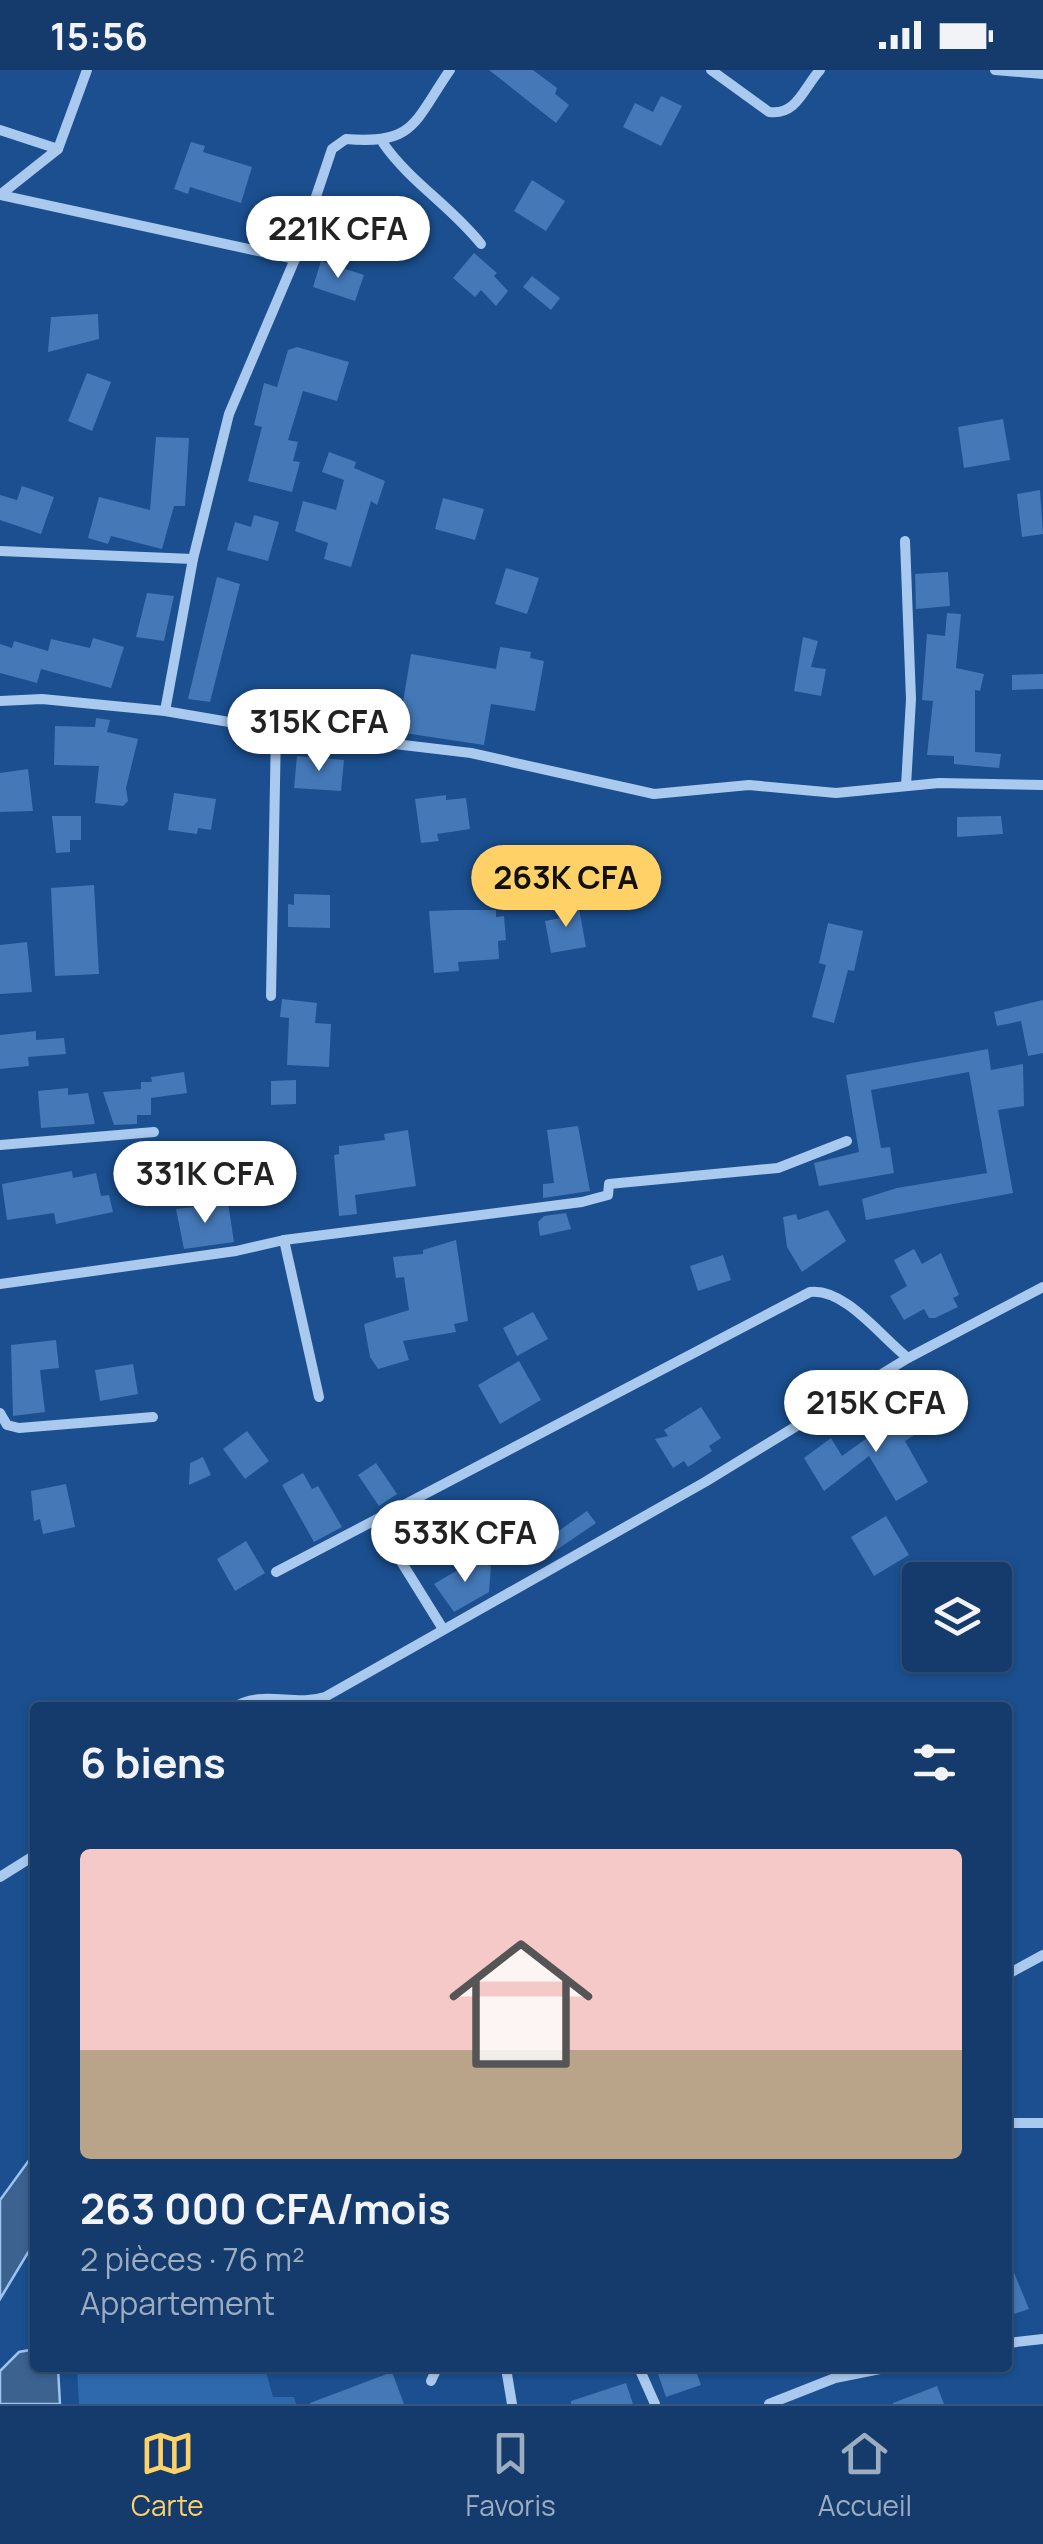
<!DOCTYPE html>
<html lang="fr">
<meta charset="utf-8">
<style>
:root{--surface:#143b6b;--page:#1d4271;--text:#f1f3f6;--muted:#9dadc1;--line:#33557e;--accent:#ffd166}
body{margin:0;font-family:Manrope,sans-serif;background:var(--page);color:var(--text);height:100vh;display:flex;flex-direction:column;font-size:38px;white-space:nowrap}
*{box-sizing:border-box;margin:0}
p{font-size:32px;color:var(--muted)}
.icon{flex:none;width:55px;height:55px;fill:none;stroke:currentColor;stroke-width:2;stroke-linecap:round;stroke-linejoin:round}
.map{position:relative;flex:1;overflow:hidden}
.panel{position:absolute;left:30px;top:1632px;width:982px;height:670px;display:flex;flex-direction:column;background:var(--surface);border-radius:10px;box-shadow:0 2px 8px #0004,0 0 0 2px var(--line)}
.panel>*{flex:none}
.buttons{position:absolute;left:902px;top:1492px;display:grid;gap:20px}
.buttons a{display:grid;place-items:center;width:110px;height:110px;border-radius:10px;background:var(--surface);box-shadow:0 2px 8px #0004,0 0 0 2px var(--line);font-size:50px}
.price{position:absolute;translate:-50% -85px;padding:0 22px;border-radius:35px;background:#fff;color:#222;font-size:32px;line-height:65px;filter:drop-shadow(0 2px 5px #0008)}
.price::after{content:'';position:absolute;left:50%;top:60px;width:30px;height:22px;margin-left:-15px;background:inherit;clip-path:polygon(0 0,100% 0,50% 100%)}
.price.on{background:var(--accent);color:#111}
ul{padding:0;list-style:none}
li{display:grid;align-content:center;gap:20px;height:530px;padding:0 50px}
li+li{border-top:2px solid var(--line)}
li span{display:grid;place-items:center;height:310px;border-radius:10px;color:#555}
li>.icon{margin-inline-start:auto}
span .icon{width:180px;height:180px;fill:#fffc;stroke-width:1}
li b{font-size:42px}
h2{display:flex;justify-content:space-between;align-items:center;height:120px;padding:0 50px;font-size:42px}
.status{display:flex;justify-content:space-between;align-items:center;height:70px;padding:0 50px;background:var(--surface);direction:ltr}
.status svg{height:28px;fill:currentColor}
.dock{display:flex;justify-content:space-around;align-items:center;height:140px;border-top:2px solid var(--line);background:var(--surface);font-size:28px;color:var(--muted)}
.dock a{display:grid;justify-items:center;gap:5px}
.dock .on{color:var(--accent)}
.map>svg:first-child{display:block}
.green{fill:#2e69ad}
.water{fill:#3c6290;stroke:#9cc4f0;stroke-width:2.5}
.building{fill:#4478b7}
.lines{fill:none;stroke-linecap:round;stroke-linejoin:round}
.minor{stroke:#a9c9ee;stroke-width:10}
</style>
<div class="status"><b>15:56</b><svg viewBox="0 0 49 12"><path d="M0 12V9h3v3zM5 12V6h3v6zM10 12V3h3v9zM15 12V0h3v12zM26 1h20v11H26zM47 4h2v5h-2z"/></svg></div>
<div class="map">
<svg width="1043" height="2334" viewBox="0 0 1043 2334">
<rect width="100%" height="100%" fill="#1b4f8f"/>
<!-- green -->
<polygon class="green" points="77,2298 265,2298 273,2327 294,2327 296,2334 79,2334"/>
<!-- water -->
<g class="water">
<polygon points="35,2082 35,2171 0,2229 0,2130"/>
<polygon points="35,2279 35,2298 58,2298 60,2334 0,2334 0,2301 19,2282"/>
</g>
<!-- building -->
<g class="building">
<polygon points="489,0 533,0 557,18 555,24 569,35 556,53"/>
<polygon points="661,26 682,36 661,76 623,57 635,33 653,42"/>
<polygon points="191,72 205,76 203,82 252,97 241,133 190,117 188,124 174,119"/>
<polygon points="532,110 565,131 546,161 514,141"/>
<polygon points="325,128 377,143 370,169 316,154"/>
<polygon points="474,183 497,203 494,206 508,221 496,236 481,220 475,227 453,208"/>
<polygon points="321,191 364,205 355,231 313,217"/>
<polygon points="532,206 560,228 551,240 523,217"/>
<polygon points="98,244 99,269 48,282 51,247"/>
<polygon points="297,277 349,292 337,331 303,321 288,370 298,372 293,391 300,392 292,422 248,411 262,357 254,355 264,313 277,317 288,280"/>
<polygon points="87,303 111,312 92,361 68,351"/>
<polygon points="1003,349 1010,390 964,398 958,357"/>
<polygon points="156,367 189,368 185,436 174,436 162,479 111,466 108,474 88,468 99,427 150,440"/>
<polygon points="329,382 356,392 354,398 385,411 377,435 371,431 351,497 324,489 328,473 295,461 303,431 336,440 344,410 322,402"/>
<polygon points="22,416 54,427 41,464 0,450 0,425 17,430"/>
<polygon points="1040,420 1043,464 1022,467 1017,424"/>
<polygon points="443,428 484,439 475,470 435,459"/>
<polygon points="254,445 279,452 268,491 227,480 235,452 251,457"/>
<polygon points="506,498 539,508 527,544 495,534"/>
<polygon points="948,502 950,536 916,539 915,504"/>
<polygon points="217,507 240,514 210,632 188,629"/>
<polygon points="147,523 174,526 164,571 136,567"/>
<polygon points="947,543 961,544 956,598 984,604 980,621 975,620 975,682 1001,684 999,698 954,694 954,686 927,685 933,631 922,630 927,564 945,566"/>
<polygon points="803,567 818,571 811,597 826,599 821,626 794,621"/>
<polygon points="93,568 124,577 111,618 41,599 37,613 0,603 0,574 12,578 14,571 48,581 51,569 90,578"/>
<polygon points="500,577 531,582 530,588 544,591 535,641 491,634 484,675 398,662 411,584 496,599"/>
<polygon points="1043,604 1043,619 1012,620 1012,605"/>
<polygon points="96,648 110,650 107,662 138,669 126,718 128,731 123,736 95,733 99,696 54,695 55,656 95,657"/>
<polygon points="297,686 344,690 341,721 294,718"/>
<polygon points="28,699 33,741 0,742 0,703"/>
<polygon points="174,723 216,729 211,760 198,758 197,764 168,760"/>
<polygon points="446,725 446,730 466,728 470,759 437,764 439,771 421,773 415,729"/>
<polygon points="52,746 81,746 81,770 70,770 70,782 56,783"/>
<polygon points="1001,746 1003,764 957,767 957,747"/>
<polygon points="613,787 617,830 587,833 582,790"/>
<polygon points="94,815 99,904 55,906 51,818"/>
<polygon points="294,824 330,825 330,858 288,857 288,834 294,835"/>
<polygon points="578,833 586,877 551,883 545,851 560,848 558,837"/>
<polygon points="458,840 496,840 496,847 504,846 506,870 498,871 499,889 458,892 459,901 434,903 429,841"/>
<polygon points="828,853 863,861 854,901 848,900 834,953 812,947 826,895 819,893"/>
<polygon points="27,872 32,922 0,924 0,875"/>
<polygon points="282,929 317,933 315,953 331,954 329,997 287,995 289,948 280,947"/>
<polygon points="1043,930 1043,983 1028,986 1021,951 997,956 994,942"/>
<polygon points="36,961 36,970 64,968 66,984 28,987 29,996 0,999 0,965"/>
<polygon points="988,979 991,1000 1023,994 1024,1036 998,1040 1013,1123 866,1150 862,1129 897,1118 987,1103 969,1002 871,1020 881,1078 890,1077 894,1103 819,1116 814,1093 859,1082 846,1005"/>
<polygon points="184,1002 187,1023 151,1028 151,1045 137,1045 137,1054 114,1055 103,1022 141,1019 141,1012 152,1012 151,1007"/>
<polygon points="296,1010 296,1034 271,1035 271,1011"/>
<polygon points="68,1018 68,1025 88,1023 95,1054 41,1058 38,1021"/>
<polygon points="578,1056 590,1121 543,1128 543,1114 554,1113 547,1060"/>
<polygon points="408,1060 416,1116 355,1125 357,1144 339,1146 334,1085 339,1084 339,1076 385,1070 384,1064"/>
<polygon points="72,1101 73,1108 96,1103 101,1126 109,1125 113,1142 56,1154 54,1143 7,1150 2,1114"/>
<polygon points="228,1133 234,1172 184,1179 176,1139"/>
<polygon points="828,1140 846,1171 802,1202 787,1177 783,1147 796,1144 798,1150"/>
<polygon points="566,1143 571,1159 540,1166 538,1152 544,1146"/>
<polygon points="456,1170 468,1251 454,1254 456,1262 403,1271 409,1290 378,1299 370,1287 364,1254 409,1240 404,1207 396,1208 393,1187 423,1184 423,1180"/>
<polygon points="914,1179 922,1194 941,1183 959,1225 953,1228 958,1237 935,1248 929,1248 924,1239 904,1250 890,1226 907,1216 894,1190"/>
<polygon points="723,1185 731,1210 698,1221 690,1196"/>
<polygon points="533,1242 548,1269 517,1286 503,1258"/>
<polygon points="56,1270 59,1298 40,1300 45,1342 13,1346 11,1275"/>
<polygon points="519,1291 541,1330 500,1354 478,1315"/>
<polygon points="133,1294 138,1324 100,1331 95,1300"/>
<polygon points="904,1326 924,1359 905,1371 928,1412 896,1431 869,1386 824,1421 804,1388 831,1368 842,1386 899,1345 892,1333"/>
<polygon points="701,1337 721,1368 709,1376 712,1381 688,1397 684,1391 673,1398 655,1369 668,1366 664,1360"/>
<polygon points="247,1361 269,1391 245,1409 223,1379"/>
<polygon points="203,1387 211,1405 189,1415 190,1393"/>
<polygon points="376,1393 397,1424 379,1436 358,1405"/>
<polygon points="303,1403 312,1419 318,1416 342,1457 314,1472 282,1415"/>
<polygon points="66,1414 75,1457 43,1464 40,1449 34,1451 31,1421"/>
<polygon points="587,1441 596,1453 555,1481 547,1469"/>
<polygon points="886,1446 909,1485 874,1506 851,1467"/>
<polygon points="246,1471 265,1503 235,1521 217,1489"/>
<polygon points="473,1491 491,1496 489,1522 454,1542 434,1514"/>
<polygon points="1008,2188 1029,2239 1008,2246"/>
<polygon points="656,2298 695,2298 701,2315 666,2327"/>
<polygon points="392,2302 404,2334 310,2334 310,2333"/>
<polygon points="626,2313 633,2334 571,2334 571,2331"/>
<polygon points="937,2316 944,2334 893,2334 893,2333"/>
</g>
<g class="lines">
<!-- minor -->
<g class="minor">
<path d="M 711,0 L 769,42 C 797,46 804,17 820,0"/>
<polyline points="995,0 1043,4"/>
<polyline points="0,60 58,79"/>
<path d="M 383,73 C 410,112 451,136 481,174"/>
<polyline points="0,125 295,189"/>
<polyline points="0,125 58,79 87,0"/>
<polyline points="905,471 911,629 906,716"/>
<polyline points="0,481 193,489"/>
<polyline points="0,631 42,629 165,641 276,660 471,683 654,724 749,715 836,723 939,713 1043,715"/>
<path d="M 165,641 L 193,489 L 229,344 L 295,189 L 332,79 L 346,69 C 415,75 414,52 450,0"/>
<polyline points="271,926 276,660"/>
<polyline points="0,1075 154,1062"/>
<polyline points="284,1170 319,1327"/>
<polyline points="0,1214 236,1181 284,1170 582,1132 608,1125 609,1114 778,1098 847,1071"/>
<polyline points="0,1343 7,1355 19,1358 153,1347"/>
<polyline points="376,1451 443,1559"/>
<path d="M 276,1502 L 810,1222 C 845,1218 880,1266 908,1288"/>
<path d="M 233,1638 C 261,1619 295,1637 325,1627 L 705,1412 L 908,1288 L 1043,1217"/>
<polyline points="0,1807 35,1785"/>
<polyline points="1008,1904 1043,1885"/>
<polyline points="1008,2053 1043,2053"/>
<polyline points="1008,2273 1043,2269"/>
<polyline points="506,2298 512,2334"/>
<polyline points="639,2298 655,2334"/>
<polyline points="431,2311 437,2298"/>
<polyline points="769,2334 835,2308 885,2298"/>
</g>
</g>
</svg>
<div class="buttons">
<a><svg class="icon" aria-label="layers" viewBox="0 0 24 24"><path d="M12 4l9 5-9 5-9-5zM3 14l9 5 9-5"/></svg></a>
</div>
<b class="price" style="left:338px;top:211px">221K CFA</b>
<b class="price" style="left:319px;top:704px">315K CFA</b>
<b class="price on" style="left:566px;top:860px">263K CFA</b>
<b class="price" style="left:205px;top:1156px">331K CFA</b>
<b class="price" style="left:876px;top:1385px">215K CFA</b>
<b class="price" style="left:465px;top:1515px">533K CFA</b>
<section class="panel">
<h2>6 biens<svg class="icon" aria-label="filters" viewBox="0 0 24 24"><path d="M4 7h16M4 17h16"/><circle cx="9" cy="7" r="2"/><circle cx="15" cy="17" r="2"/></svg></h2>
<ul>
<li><span style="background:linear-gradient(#f6c9c9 65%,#b9a48a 0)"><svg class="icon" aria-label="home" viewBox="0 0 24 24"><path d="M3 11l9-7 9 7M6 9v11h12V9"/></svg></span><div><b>263 000 CFA/mois</b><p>2 pièces · 76 m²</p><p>Appartement</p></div></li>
</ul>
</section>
</div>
<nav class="dock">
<a class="on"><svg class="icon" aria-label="map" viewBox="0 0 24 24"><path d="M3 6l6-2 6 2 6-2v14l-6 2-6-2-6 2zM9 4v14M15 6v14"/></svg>Carte</a>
<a><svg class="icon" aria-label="saved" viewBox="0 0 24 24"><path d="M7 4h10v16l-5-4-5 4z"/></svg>Favoris</a>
<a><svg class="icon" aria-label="home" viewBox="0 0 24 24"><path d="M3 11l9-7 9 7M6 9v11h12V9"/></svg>Accueil</a>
</nav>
